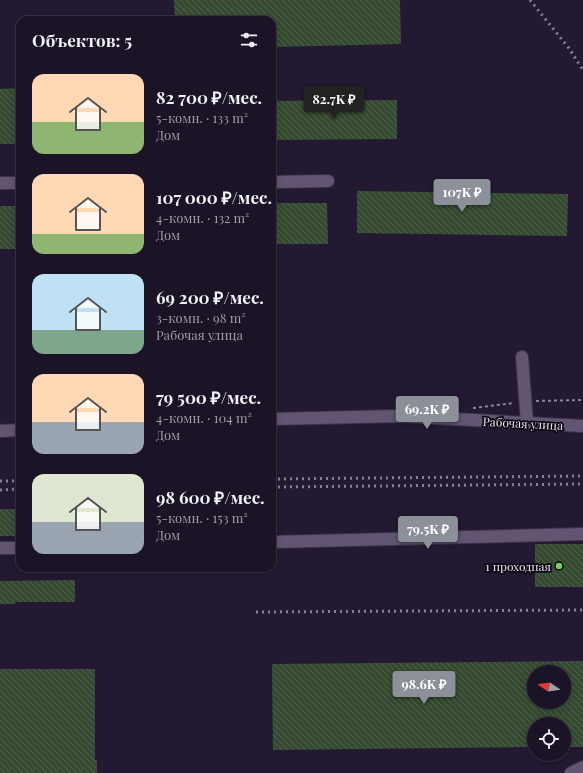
<!DOCTYPE html>
<html lang="ru">
<meta charset="utf-8">
<style>
:root{--surface:#1b1326;--page:#282032;--text:#f1f3f6;--muted:#a09ea7;--line:#393243;--accent:#8c9099}
body{margin:0;font-family:"Playfair Display",serif;background:var(--page);color:var(--text);height:100vh;display:flex;flex-direction:column;font-size:15px;white-space:nowrap}
*{box-sizing:border-box;margin:0}
p{font-size:13px;color:var(--muted)}
.icon{flex:none;width:22px;height:22px;fill:none;stroke:currentColor;stroke-width:2;stroke-linecap:round;stroke-linejoin:round}
.map{position:relative;flex:1;overflow:hidden}
.details{position:absolute;left:16px;top:16px;width:260px;height:556px;display:flex;flex-direction:column;background:var(--surface);border-radius:12px;box-shadow:0 2px 10px #0003,0 0 0 1px var(--line)}
.details>*{flex:none}
.needle{width:26px;rotate:283deg}
.buttons{position:absolute;left:527px;top:665px;display:grid;gap:8px}
.buttons a{display:grid;place-items:center;width:44px;height:44px;border-radius:50%;background:var(--surface);box-shadow:0 2px 10px #0003,0 0 0 1px var(--line);font-size:20px}
.price{position:absolute;translate:-50% -34px;padding:0 9px;border-radius:4px;background:var(--accent);color:#fff;font-size:13px;line-height:26px;filter:drop-shadow(0 1px 2px #0008)}
.price::after{content:'';position:absolute;left:50%;top:24px;width:12px;height:9px;margin-left:-6px;background:inherit;clip-path:polygon(0 0,100% 0,50% 100%)}
.price.active{background:#222;color:#fff}
ul{padding:0;list-style:none}
li{display:flex;align-items:center;gap:12px;height:100px;padding:0 16px}
li span{display:grid;place-items:center;flex:none;width:112px;height:80px;border-radius:12px;color:#555}
li>.icon{margin-inline-start:auto}
span .icon{width:48px;height:48px;fill:#fffc;stroke-width:1}
li b{font-size:17px}
h2{display:flex;justify-content:space-between;align-items:center;height:48px;padding:0 16px;font-size:17px}
.map>svg:first-child{display:block}
.building{fill:url(#building-back-hatch);fill-rule:evenodd}
.lines{fill:none;stroke-linecap:round;stroke-linejoin:round}
.minor-casing{stroke:#3e3549;stroke-width:14}
.path{stroke:#8d8499;stroke-width:2;stroke-dasharray:3 3;stroke-linecap:butt}
.minor{stroke:#625573;stroke-width:12}
.rail{stroke:#898095;stroke-width:3;stroke-dasharray:2 4;stroke-linecap:butt}
.poi-dot{fill:#74d25b;stroke:#0b0711;stroke-width:1.5}
.labels{text-anchor:middle;dominant-baseline:central;stroke-width:3.5;stroke-linejoin:round;paint-order:stroke}
.street-label{font-size:12px;fill:#eae3f4;stroke:#0b0711}
.poi-label{font-size:12px;fill:#eae3f4;stroke:#0b0711;text-anchor:end}
</style>
<div class="map">
<svg width="583" height="773" viewBox="0 0 583 773">
<defs>
<pattern id="building-back-hatch" width="6" height="6" patternUnits="userSpaceOnUse"><rect width="6" height="6" fill="#354a30"/><path d="M-1 5l2 2M0 0l6 6M5-1l2 2" fill="none" stroke="#52644f"/></pattern>
</defs>
<rect width="100%" height="100%" fill="#241932"/>
<!-- building -->
<g class="building">
<polygon points="174,0 400,0 401,44 272,47 272,20 175,20"/>
<polygon points="20,88 20,144 0,144 0,89"/>
<polygon points="397,100 397,139 272,140 272,101"/>
<polygon points="357,191 568,194 567,236 357,233"/>
<polygon points="272,203 327,203 328,244 272,244"/>
<rect x="0" y="206" width="20" height="43"/>
<rect x="0" y="509" width="20" height="27"/>
<rect x="535" y="544" width="48" height="43"/>
<polygon points="75,580 75,602 15,602 15,604 0,604 0,581"/>
<path d="M 583,661 L 583,747 L 564,747 L 564,724 L 534,724 L 534,747 L 273,750 L 272,664 ZM 534,672 L 564,672 L 564,702 L 534,702 Z"/>
<polygon points="0,669 95,669 95,760 97,760 97,773 0,773"/>
</g>
<g class="lines">
<!-- minor casing -->
<g class="minor-casing">
<g id="minor">
<polyline points="272,182 328,181"/>
<polyline points="0,183 20,183"/>
<polyline points="522,357 527,423"/>
<polyline points="272,419 398,416 583,426"/>
<polyline points="0,431 20,430"/>
<polyline points="272,542 583,534"/>
<polyline points="0,548 20,548"/>
<polyline points="571,773 583,767"/>
</g>
</g>
<!-- path -->
<g class="path">
<polyline points="536,401 583,400"/>
<polyline points="473,408 514,403"/>
</g>
<!-- minor -->
<use href="#minor" class="minor"/>
<!-- rail -->
<g class="rail">
<polyline points="530,0 568,47 583,70"/>
<polyline points="272,479 583,476"/>
<polyline points="0,481 20,481"/>
<polyline points="272,487 583,484"/>
<polyline points="0,490 20,489"/>
<polyline points="256,612 583,610"/>
</g>
</g>
<!-- markers -->
<circle class="poi-dot" cx="559" cy="566" r="4"/>
<g class="labels">
<!-- street labels -->
<g class="street-label">
<text transform="translate(523 423) rotate(3)">Рабочая улица</text>
</g>
<!-- poi labels -->
<g class="poi-label">
<text x="551" y="566">1 проходная</text>
</g>
</g>
</svg>
<div class="buttons">
<a><svg class="needle" viewBox="-14 -14 28 28"><path d="M0-13l5 13h-10z" fill="#e53935"/><path d="M0 13l5-13h-10z" fill="#a09ea7"/></svg></a>
<a><svg class="icon" aria-label="locate" viewBox="0 0 24 24"><circle cx="12" cy="12" r="6"/><path d="M12 2v4M12 18v4M2 12h4M18 12h4"/></svg></a>
</div>
<b class="price active" style="left:334px;top:120px">82.7K ₽</b>
<b class="price" style="left:462px;top:213px">107K ₽</b>
<b class="price" style="left:427px;top:430px">69.2K ₽</b>
<b class="price" style="left:428px;top:550px">79.5K ₽</b>
<b class="price" style="left:424px;top:705px">98.6K ₽</b>
<section class="details">
<h2>Объектов: 5<svg class="icon" aria-label="filters" viewBox="0 0 24 24"><path d="M4 7h16M4 17h16"/><circle cx="9" cy="7" r="2"/><circle cx="15" cy="17" r="2"/></svg></h2>
<ul>
<li><span style="background:linear-gradient(#ffd9b3 60%,#8fb573 0)"><svg class="icon" aria-label="home" viewBox="0 0 24 24"><path d="M3 11l9-7 9 7M6 9v11h12V9"/></svg></span><div><b>82 700 ₽/мес.</b><p>5-комн. · 133 m²</p><p>Дом</p></div></li>
<li><span style="background:linear-gradient(#ffd9b3 75%,#8fb573 0)"><svg class="icon" aria-label="home" viewBox="0 0 24 24"><path d="M3 11l9-7 9 7M6 9v11h12V9"/></svg></span><div><b>107 000 ₽/мес.</b><p>4-комн. · 132 m²</p><p>Дом</p></div></li>
<li><span style="background:linear-gradient(#bfe0f5 70%,#7fa58c 0)"><svg class="icon" aria-label="home" viewBox="0 0 24 24"><path d="M3 11l9-7 9 7M6 9v11h12V9"/></svg></span><div><b>69 200 ₽/мес.</b><p>3-комн. · 98 m²</p><p>Рабочая улица</p></div></li>
<li><span style="background:linear-gradient(#ffd9b3 60%,#9aa5b1 0)"><svg class="icon" aria-label="home" viewBox="0 0 24 24"><path d="M3 11l9-7 9 7M6 9v11h12V9"/></svg></span><div><b>79 500 ₽/мес.</b><p>4-комн. · 104 m²</p><p>Дом</p></div></li>
<li><span style="background:linear-gradient(#dfe7d0 60%,#9aa5b1 0)"><svg class="icon" aria-label="home" viewBox="0 0 24 24"><path d="M3 11l9-7 9 7M6 9v11h12V9"/></svg></span><div><b>98 600 ₽/мес.</b><p>5-комн. · 153 m²</p><p>Дом</p></div></li>
</ul>
</section>
</div>
